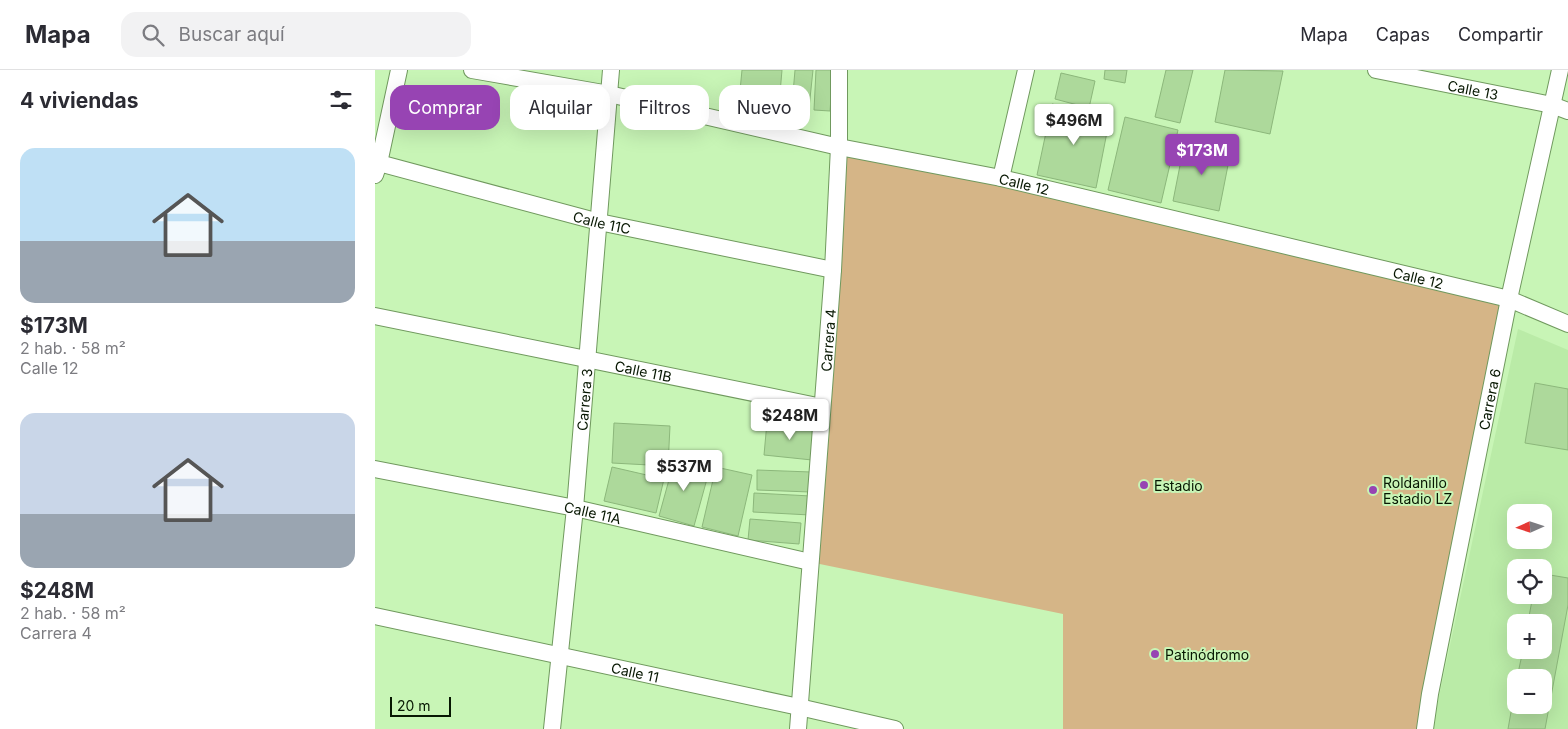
<!DOCTYPE html>
<html lang="es">
<meta charset="utf-8">
<style>
:root{--surface:#fff;--page:#f2f2f3;--text:#2b2b33;--muted:#7c7c81;--line:#e1e1e2;--accent:#9744b3}
body{margin:0;font-family:Inter,sans-serif;background:var(--page);color:var(--text);height:100vh;display:flex;flex-direction:column;font-size:19px;white-space:nowrap}
*{box-sizing:border-box;margin:0}
p{font-size:16px;color:var(--muted)}
.icon{flex:none;width:28px;height:28px;fill:none;stroke:currentColor;stroke-width:2;stroke-linecap:round;stroke-linejoin:round}
.map{position:relative;flex:1;overflow:hidden}
.panel{display:flex;flex-direction:column;background:var(--surface);width:375px}
.panel>*{flex:none}
.top-card{position:absolute;left:15px;top:15px;width:475px;height:45px;display:flex;gap:10px}
.needle{width:32px;rotate:267deg}
.tools{position:absolute;left:1132px;top:434px;display:grid;gap:10px}
.tools a{display:grid;place-items:center;width:45px;height:45px;border-radius:10px;background:var(--surface);box-shadow:0 5px 20px #0002;font-size:25px}
.scale{position:absolute;left:15px;bottom:12px;width:61px;box-sizing:border-box;padding-left:5px;border:2px solid #071702;border-top:0;font-size:14px;line-height:18px;white-space:nowrap;color:#071702;-webkit-text-stroke:4px #c8f5b6;paint-order:stroke}
.price{position:absolute;translate:-50% -42px;padding:0 11px;border-radius:5px;background:#fff;color:#222;font-size:16px;line-height:32px;filter:drop-shadow(0 1px 2px #0008)}
.price::after{content:'';position:absolute;left:50%;top:30px;width:15px;height:11px;margin-left:-8px;background:inherit;clip-path:polygon(0 0,100% 0,50% 100%)}
.price.current{background:var(--accent);color:#fff}
ul{padding:0;list-style:none}
li{display:grid;align-content:center;gap:10px;height:265px;padding:0 20px}
li span{display:grid;place-items:center;height:155px;border-radius:15px;color:#555}
li>.icon{margin-inline-start:auto}
span .icon{width:90px;height:90px;fill:#fffc;stroke-width:1}
li b{font-size:21px}
h2{display:flex;justify-content:space-between;align-items:center;height:60px;padding:0 20px;font-size:21px}
.chip{padding:0 18px;border-radius:15px;background:var(--surface);box-shadow:0 5px 20px #0002;font-size:18px;line-height:45px}
.chip.current{background:var(--accent);color:#fff}
header{display:flex;align-items:center;gap:30px;box-sizing:border-box;height:70px;padding:0 25px;background:var(--surface);border-bottom:1px solid var(--line)}
header strong{font-size:24px}
nav{display:flex;gap:28px;margin-inline-start:auto;font-size:18px}
.search{width:350px;height:45px;background:var(--page);display:flex;align-items:center;gap:12px;box-sizing:border-box;padding:0 18px;border-radius:15px;color:var(--muted);font-size:19px}
main{display:flex;flex:1;min-height:0}
.map>svg:first-child{display:block}
.built{fill:#baeba7;fill-rule:evenodd}
.green{fill:#d5b587}
.building{fill:#add99b;stroke:#8cb77b}
.lines{fill:none;stroke-linecap:round;stroke-linejoin:round}
.street-casing{stroke:#70995e;stroke-width:18}
.street{stroke:#fff;stroke-width:16}
.poi-dot{fill:#9744b3;stroke:#c8f5b6;stroke-width:2}
.labels{text-anchor:middle;dominant-baseline:central;stroke-width:4;stroke-linejoin:round;paint-order:stroke}
.street-label{font-size:14px;fill:#071702;stroke:#c8f5b6}
.poi-label{font-size:14px;fill:#071702;stroke:#c8f5b6;text-anchor:start}
</style>
<header>
<strong>Mapa</strong>
<div class="search"><svg class="icon" aria-label="search" viewBox="0 0 24 24"><circle cx="10" cy="10" r="6"/><path d="M15 15l6 6"/></svg>Buscar aquí</div>
<nav><a>Mapa</a><a>Capas</a><a>Compartir</a></nav>
</header>
<main>
<section class="panel">
<h2>4 viviendas<svg class="icon" aria-label="filters" viewBox="0 0 24 24"><path d="M4 7h16M4 17h16"/><circle cx="9" cy="7" r="2"/><circle cx="15" cy="17" r="2"/></svg></h2>
<ul>
<li><span style="background:linear-gradient(#bfe0f5 60%,#9aa5b1 0)"><svg class="icon" aria-label="home" viewBox="0 0 24 24"><path d="M3 11l9-7 9 7M6 9v11h12V9"/></svg></span><div><b>$173M</b><p>2 hab. · 58 m²</p><p>Calle 12</p></div></li>
<li><span style="background:linear-gradient(#c9d6e8 65%,#9aa5b1 0)"><svg class="icon" aria-label="home" viewBox="0 0 24 24"><path d="M3 11l9-7 9 7M6 9v11h12V9"/></svg></span><div><b>$248M</b><p>2 hab. · 58 m²</p><p>Carrera 4</p></div></li>
</ul>
</section>
<div class="map">
<svg width="1193" height="659" viewBox="0 0 1193 659">
<rect width="100%" height="100%" fill="#c8f5b6"/>
<!-- built -->
<path class="built" d="M 1143,259 L 1193,280 L 1193,659 L 1057,659 ZM 1141,442 L 1169,442 L 1169,470 L 1141,470 ZM 1141,498 L 1169,498 L 1169,525 L 1141,525 ZM 1141,552 L 1169,552 L 1169,580 L 1141,580 ZM 1141,608 L 1169,608 L 1169,635 L 1141,635 Z"/>
<!-- green -->
<polygon class="green" points="464,77 1134,229 1050,659 688,659 688,544 435,492"/>
<!-- building -->
<g class="building">
<polygon points="367,0 407,0 404,35 364,31"/>
<polygon points="420,0 438,0 434,38 417,35"/>
<polygon points="441,0 458,0 455,41 439,40"/>
<polygon points="730,0 752,0 750,13 729,9"/>
<polygon points="791,0 818,0 805,53 780,47"/>
<polygon points="850,0 908,1 895,64 840,52"/>
<polygon points="686,3 720,11 714,38 680,29"/>
<polygon points="677,34 735,47 721,118 662,105"/>
<polygon points="750,47 803,60 786,133 733,120"/>
<polygon points="810,70 856,80 844,141 798,131"/>
<polygon points="1160,313 1193,319 1193,380 1150,373"/>
<polygon points="392,352 441,357 437,390 389,385"/>
<polygon points="239,353 295,356 293,396 237,393"/>
<polygon points="300,388 335,398 319,456 284,446"/>
<polygon points="237,397 289,409 281,443 229,431"/>
<polygon points="341,397 377,405 363,466 327,457"/>
<polygon points="382,400 436,402 435,422 382,420"/>
<polygon points="379,423 436,426 435,445 378,442"/>
<polygon points="375,449 426,453 424,474 373,470"/>
<polygon points="1169,504 1193,508 1193,535 1170,659 1133,659 1141,614 1141,635 1169,635 1169,608 1142,608 1148,580 1169,580 1169,552 1153,552 1158,525 1169,525"/>
</g>
<g class="lines">
<!-- street casing -->
<g class="street-casing">
<g id="street">
<path id="s1" d="M 97,0 L 234,24 L 464,77 L 626,108 L 1134,229 L 1193,254"/>
<path id="s2" d="M 1001,0 L 1177,35 L 1193,41"/>
<path id="s3" d="M 0,92 L 224,152 L 458,200"/>
<polyline points="0,105 4,93 24,0"/>
<polyline points="626,108 651,0"/>
<path id="s4" d="M 0,246 L 447,337"/>
<path id="s5" d="M 0,399 L 200,438 L 435,492"/>
<path id="s6" d="M 0,546 L 424,637 L 520,659"/>
<path id="s7" d="M 177,659 L 200,438 L 236,0"/>
<path id="s8" d="M 423,659 L 458,200 L 464,77 L 464,0"/>
<path id="s9" d="M 1050,659 L 1055,624 L 1134,229 L 1185,0"/>
</g>
</g>
<!-- street -->
<use href="#street" class="street"/>
</g>
<!-- markers -->
<g class="poi-dot">
<circle cx="769" cy="415" r="5"/>
<circle cx="998" cy="420" r="5"/>
<circle cx="780" cy="584" r="5"/>
</g>
<g class="labels">
<!-- street labels -->
<g class="street-label">
<text stroke="none"><textPath href="#s2" startOffset="99">Calle 13</textPath></text>
<text stroke="none"><textPath href="#s1" startOffset="564">Calle 12</textPath></text>
<text stroke="none"><textPath href="#s3" startOffset="235">Calle 11C</textPath></text>
<text stroke="none"><textPath href="#s1" startOffset="969">Calle 12</textPath></text>
<text stroke="none"><textPath href="#s8" startOffset="390">Carrera 4</textPath></text>
<text stroke="none"><textPath href="#s4" startOffset="274">Calle 11B</textPath></text>
<text stroke="none"><textPath href="#s9" startOffset="336">Carrera 6</textPath></text>
<text stroke="none"><textPath href="#s7" startOffset="331">Carrera 3</textPath></text>
<text stroke="none"><textPath href="#s5" startOffset="222">Calle 11A</textPath></text>
<text stroke="none"><textPath href="#s6" startOffset="266">Calle 11</textPath></text>
</g>
<!-- poi labels -->
<g class="poi-label">
<text x="1008" y="412">Roldanillo<tspan x="1008" dy="16">Estadio LZ</tspan></text>
<text x="779" y="415">Estadio</text>
<text x="790" y="584">Patinódromo</text>
</g>
</g>
</svg>
<div class="tools">
<a><svg class="needle" viewBox="-14 -14 28 28"><path d="M0-13l5 13h-10z" fill="#e53935"/><path d="M0 13l5-13h-10z" fill="#7c7c81"/></svg></a>
<a><svg class="icon" aria-label="locate" viewBox="0 0 24 24"><circle cx="12" cy="12" r="6"/><path d="M12 2v4M12 18v4M2 12h4M18 12h4"/></svg></a>
<a>+</a>
<a>−</a>
</div>
<div class="scale">20 m</div>
<b class="price" style="left:699px;top:76px">$496M</b>
<b class="price current" style="left:827px;top:106px">$173M</b>
<b class="price" style="left:415px;top:371px">$248M</b>
<b class="price" style="left:309px;top:422px">$537M</b>
<div class="top-card">
<a class="chip current">Comprar</a>
<a class="chip">Alquilar</a>
<a class="chip">Filtros</a>
<a class="chip">Nuevo</a>
</div>
</div>
</main>
